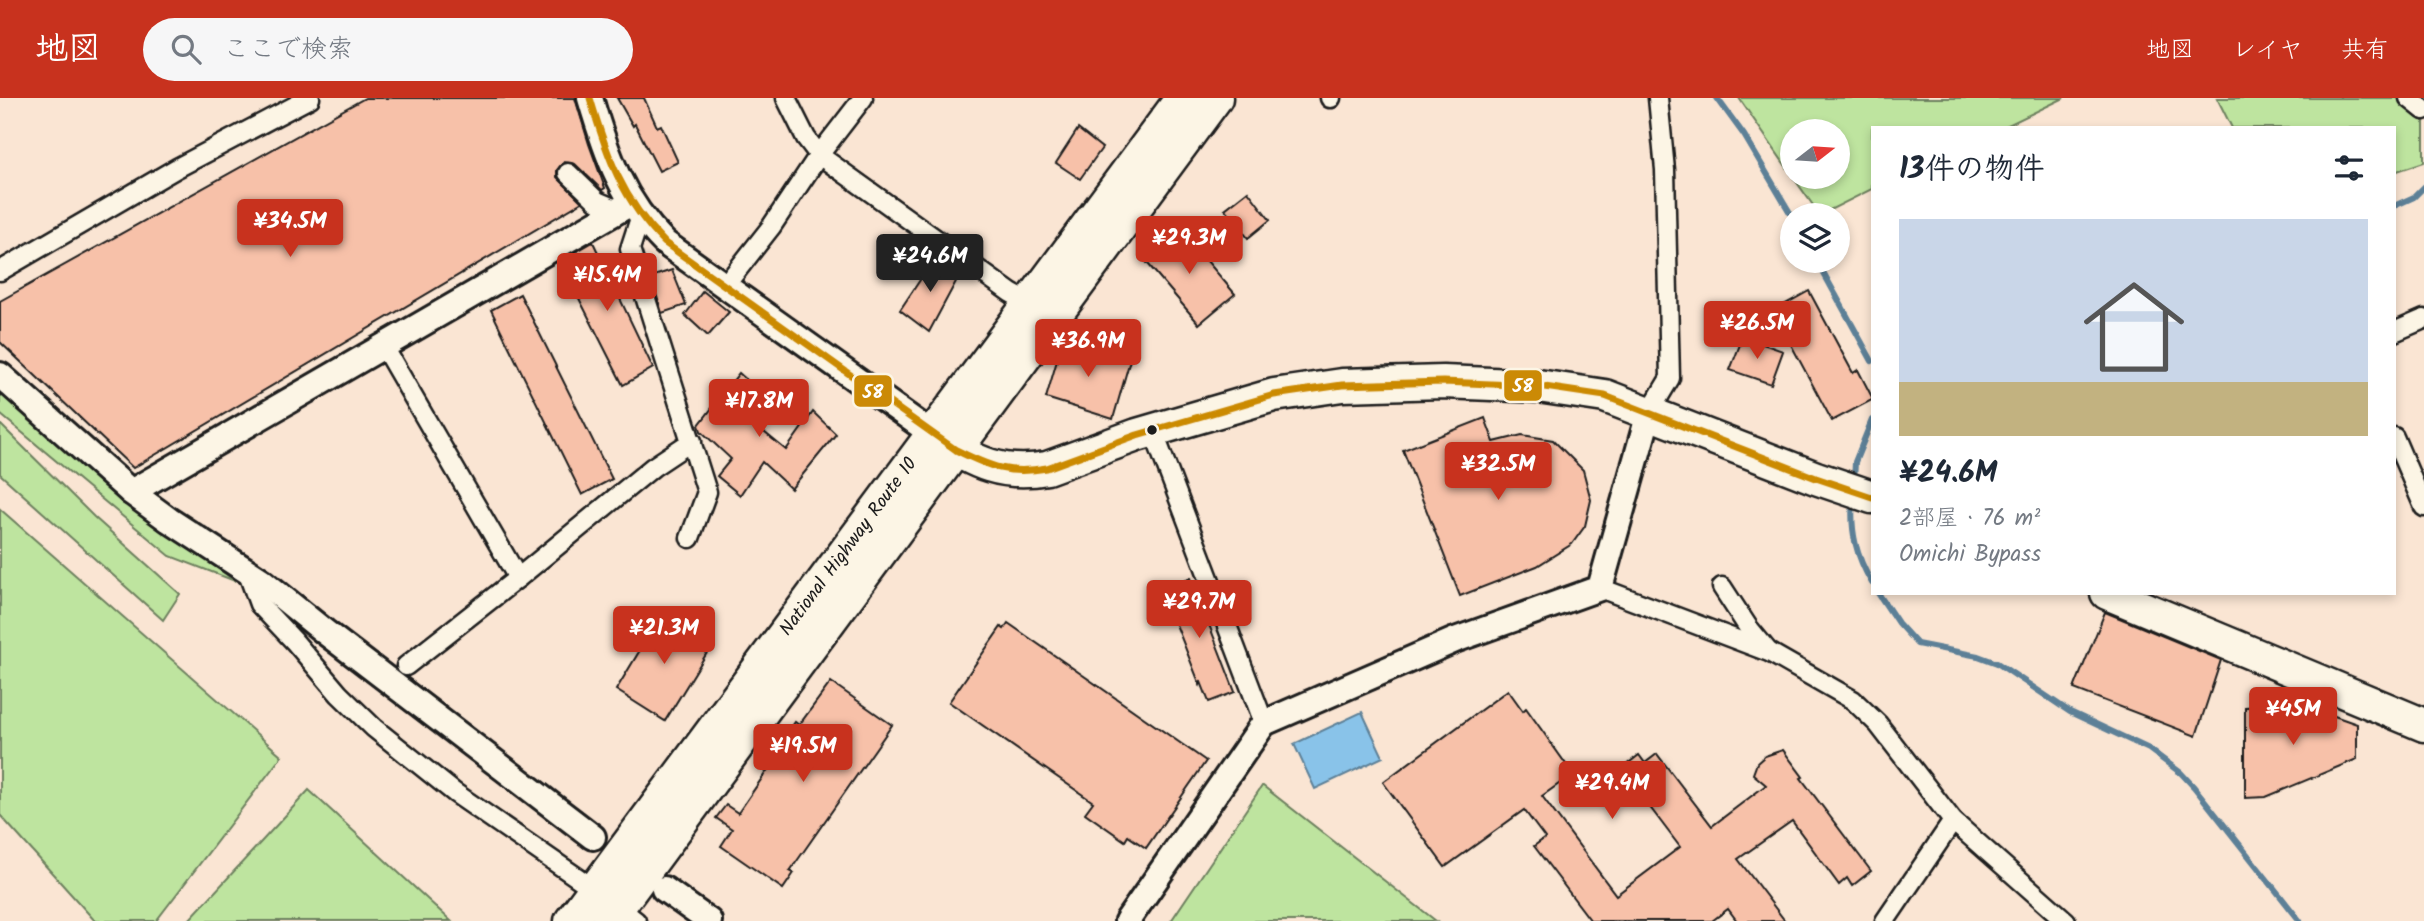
<!DOCTYPE html>
<html lang="ja">
<meta charset="utf-8">
<style>
:root{--surface:#fff;--page:#f6f6f7;--text:#1f2937;--muted:#747a83;--line:#e0e1e3;--accent:#c8321e}
body{margin:0;font-family:Kalam,"Klee One",sans-serif;background:var(--page);color:var(--text);height:100vh;display:flex;flex-direction:column;font-size:26px;white-space:nowrap}
*{box-sizing:border-box;margin:0}
p{font-size:23px;color:var(--muted)}
.icon{flex:none;width:38px;height:38px;fill:none;stroke:currentColor;stroke-width:2;stroke-linecap:round;stroke-linejoin:round}
.map{position:relative;flex:1;overflow:hidden}
.side{position:absolute;left:1871px;top:28px;width:525px;height:469px;display:flex;flex-direction:column;background:var(--surface);border-radius:0px;box-shadow:0 4px 10px #0003}
.side>*{flex:none}
.needle{width:46px;rotate:73deg}
.tools{position:absolute;left:1780px;top:21px;display:grid;gap:14px}
.tools a{display:grid;place-items:center;width:70px;height:70px;border-radius:50%;background:var(--surface);box-shadow:0 4px 10px #0003;font-size:35px}
.price{position:absolute;translate:-50% -60px;padding:0 16px;border-radius:7px;background:var(--accent);color:#fff;font-size:23px;line-height:46px;filter:drop-shadow(0 2px 4px #0008)}
.price::after{content:'';position:absolute;left:50%;top:42px;width:21px;height:16px;margin-left:-10px;background:inherit;clip-path:polygon(0 0,100% 0,50% 100%)}
.price.active{background:#222;color:#fff}
ul{padding:0;list-style:none}
li{display:grid;align-content:center;gap:14px;height:371px;padding:0 28px}
li+li{border-top:2px solid var(--line)}
li span{display:grid;place-items:center;height:217px;border-radius:0px;color:#555}
li>.icon{margin-inline-start:auto}
span .icon{width:126px;height:126px;fill:#fffc;stroke-width:1}
li b{font-size:30px}
h2{display:flex;justify-content:space-between;align-items:center;height:84px;padding:0 28px;font-size:30px}
header{display:flex;align-items:center;gap:42px;box-sizing:border-box;height:98px;padding:0 35px;background:var(--accent);color:#fff}
header strong{font-size:33px}
nav{display:flex;gap:38px;margin-inline-start:auto;font-size:24px}
.search{width:490px;height:63px;background:var(--page);display:flex;align-items:center;gap:18px;box-sizing:border-box;padding:0 24px;border-radius:38px;color:var(--muted);font-size:26px}
.map>svg:first-child{display:block}
.green{fill:#bee49f;stroke:#6d805e;stroke-width:2}
.water{fill:#89c3e9;stroke:#5d8097;stroke-width:2}
.lines{fill:none;stroke-linecap:round;stroke-linejoin:round}
.stream{stroke:#5d8097;stroke-width:6}
.building{fill:#f7c1a9;stroke:#1c1c1c;stroke-width:2}
.street-casing{stroke:#1c1c1c;stroke-width:23}
.secondary-casing{stroke:#1c1c1c;stroke-width:30}
.highway-casing{stroke:#1c1c1c;stroke-width:37}
.street{stroke:#fcf5e5;stroke-width:18}
.secondary{stroke:#fcf5e5;stroke-width:24}
.highway{stroke:#fcf5e5;stroke-width:32}
.bus-1-casing{stroke:#fcf5e5;stroke-width:12}
.bus-1{stroke:#cb8a06;stroke-width:7}
.bus-dot{fill:#1c1c1c;stroke:#fcf5e5;stroke-width:2.5}
.labels{text-anchor:middle;dominant-baseline:central;stroke-width:7;stroke-linejoin:round;paint-order:stroke}
.street-label{font-size:19px;fill:#1c1c1c;stroke:#fcf5e5}
.line-badge{stroke:#fcf5e5;stroke-width:2.5}
.badge-label{font-size:19px;text-anchor:middle;font-weight:bold;fill:#fff}
</style>
<header>
<strong>地図</strong>
<div class="search"><svg class="icon" aria-label="search" viewBox="0 0 24 24"><circle cx="10" cy="10" r="6"/><path d="M15 15l6 6"/></svg>ここで検索</div>
<nav><a>地図</a><a>レイヤ</a><a>共有</a></nav>
</header>
<div class="map">
<svg width="2424" height="823" viewBox="0 0 2424 823">
<rect width="100%" height="100%" fill="#fae5d3"/>
<filter id="ink" filterUnits="userSpaceOnUse"><feTurbulence type="fractalNoise" baseFrequency=".0143" numOctaves="2"/><feDisplacementMap in="SourceGraphic" scale="14" xChannelSelector="R" yChannelSelector="G"/><feConvolveMatrix kernelMatrix="1 2 1 2 8 2 1 2 1" color-interpolation-filters="sRGB"/></filter>
<g filter="url(#ink)">
<!-- green -->
<g class="green">
<polygon points="1739,0 2064,0 2002,30 1872,30 1872,91 1820,117 1793,79 1838,79 1838,33 1792,33 1792,77"/>
<polygon points="2217,0 2403,0 2424,16 2424,64 2394,74 2394,30 2232,30"/>
<polygon points="0,281 125,402 235,483 170,458 0,316"/>
<polygon points="0,326 94,419 180,496 163,522 0,376"/>
<polygon points="0,411 282,658 156,823 95,823 0,717"/>
<polygon points="1262,688 1263,688 1436,823 1171,823"/>
<polygon points="309,692 451,823 188,823"/>
</g>
<!-- water -->
<polygon class="water" points="1362,614 1383,659 1315,691 1294,646"/>
<g class="lines">
<!-- stream -->
<g class="stream">
<polyline points="1717,0 1744,37 1792,118"/>
<polyline points="2394,108 2414,99 2424,89"/>
<polyline points="1817,163 1872,263"/>
<polyline points="1854,383 1855,364 1872,322"/>
<path d="M 1853,401 C 1850,433 1856,458 1872,485"/>
<polyline points="1878,495 1898,525 1917,546 1978,558 1997,565 2070,614 2149,651 2181,675 2194,689 2300,823"/>
</g>
</g>
<!-- building -->
<g class="building">
<polygon points="365,0 575,0 589,46 605,90 602,92 575,66 564,64 557,72 557,79 582,104 133,370 0,244 0,203"/>
<polygon points="617,0 644,0 657,29 661,27 678,64 659,73 635,26 633,28"/>
<polygon points="1078,31 1102,50 1080,81 1056,65"/>
<polygon points="1248,93 1270,122 1248,140 1225,111"/>
<polygon points="1179,130 1235,196 1199,226 1143,160"/>
<polygon points="593,144 653,270 623,287 560,163"/>
<polygon points="936,158 959,178 929,234 900,212"/>
<polygon points="672,172 686,207 662,215 651,179"/>
<polygon points="703,193 729,214 708,238 685,217"/>
<polygon points="1809,193 1853,275 1858,272 1872,299 1872,302 1832,323 1773,213"/>
<polygon points="520,196 612,381 582,397 491,212"/>
<polygon points="1743,239 1783,253 1771,286 1730,272"/>
<polygon points="1063,242 1130,262 1113,321 1046,300"/>
<polygon points="739,275 766,299 748,321 786,352 813,314 836,336 791,391 762,364 740,397 717,378 731,361 701,333 699,327"/>
<polygon points="1485,320 1494,344 1522,337 1553,342 1583,372 1591,402 1585,428 1572,446 1537,468 1460,498 1403,352"/>
<polygon points="1191,480 1235,594 1209,604 1201,584 1200,587 1162,491"/>
<polygon points="663,514 713,545 665,623 616,592"/>
<polygon points="2105,514 2221,562 2196,638 2074,591"/>
<polygon points="1008,525 1206,663 1146,750 1128,738 1125,743 1085,715 1093,704 949,604 1001,529 1004,531"/>
<polygon points="831,584 892,627 790,773 794,775 783,791 721,748 732,731 716,720 726,707 738,715 780,654 776,651 795,624 799,627"/>
<polygon points="1508,592 1523,613 1526,610 1573,676 1542,698 1616,797 1680,749 1621,671 1639,657 1645,665 1657,656 1712,728 1766,687 1753,676 1757,665 1765,658 1783,652 1803,679 1801,680 1871,773 1852,788 1847,780 1839,787 1792,723 1738,761 1785,823 1737,823 1728,811 1712,823 1591,823 1534,748 1545,740 1524,712 1445,769 1383,684"/>
<polygon points="2292,603 2357,626 2357,661 2266,699 2245,700 2245,609 2291,607"/>
</g>
<g class="lines">
<!-- street casing -->
<g class="street-casing">
<g id="street">
<polyline points="786,0 806,40 819,57 1011,195 1029,205"/>
<polyline points="1330,0 1331,0"/>
<polyline points="2409,0 2424,12"/>
<polyline points="568,75 597,103 618,112"/>
<polyline points="641,117 630,151 707,394 690,440"/>
<polyline points="0,173 177,70 310,0"/>
<polyline points="724,189 771,129 819,57 863,0"/>
<polyline points="2394,234 2424,221"/>
<polyline points="384,249 518,480"/>
<polyline points="1649,315 1670,280 1665,72 1658,0"/>
<polyline points="2394,339 2424,409"/>
<polyline points="1158,346 1264,625"/>
<polyline points="247,473 259,506 294,543 339,596 374,630 455,695 594,791"/>
<polyline points="1722,489 1748,529 1767,552"/>
<polyline points="1600,490 1769,554 1853,602 1878,626 1953,723 2066,823"/>
<polyline points="406,568 518,480 653,369 692,343"/>
<polyline points="618,809 636,823"/>
<polyline points="1885,823 1953,723"/>
</g>
</g>
<!-- secondary casing -->
<g class="secondary-casing">
<g id="secondary">
<path d="M 590,0 C 607,58 622,102 665,145 L 931,335"/>
<polyline points="0,277 131,394 169,422 261,482 325,534 593,739"/>
<polyline points="131,394 631,105"/>
<polyline points="664,791 709,823"/>
<polyline points="1127,823 1264,625 1455,542 1600,490 1649,315"/>
</g>
</g>
<!-- highway casing -->
<g class="highway-casing">
<g id="highway">
<path d="M 938,340 C 974,365 1003,378 1047,370 L 1137,337 L 1274,297 L 1342,287 L 1443,284 L 1538,288 L 1605,298 L 1816,380 L 1872,399"/>
<polyline points="2107,495 2424,627"/>
<path id="s1" d="M 571,823 L 1182,0"/>
<polyline points="608,823 1216,0"/>
</g>
</g>
<!-- street -->
<use href="#street" class="street"/>
<!-- secondary -->
<use href="#secondary" class="secondary"/>
<!-- highway -->
<use href="#highway" class="highway"/>
<!-- bus-1 casing -->
<g class="bus-1-casing">
<path id="bus-1" d="M 590,0 C 607,58 622,102 665,145 L 956,352 C 990,369 1009,377 1047,370 L 1137,337 L 1274,297 L 1342,287 L 1443,284 L 1538,288 L 1605,298 L 1816,380 L 1872,399"/>
</g>
<!-- bus-1 -->
<use href="#bus-1" class="bus-1"/>
</g>
</g>
<!-- markers -->
<circle class="bus-dot" cx="1152" cy="332" r="6"/>
<g class="labels">
<!-- street labels -->
<g class="street-label">
<text stroke="none"><textPath href="#s1" startOffset="466">National Highway Route 10</textPath></text>
</g>
</g>
<g class="line-badge">
<rect x="1503" y="271" width="40" height="33" rx="7" fill="#cb8a06"/>
<rect x="853" y="276" width="40" height="34" rx="7" fill="#cb8a06"/>
</g>
<g class="badge-label">
<text x="1523" y="294">58</text>
<text x="873" y="300">58</text>
</g>
</svg>
<div class="tools">
<a><svg class="needle" viewBox="-14 -14 28 28"><path d="M0-13l5 13h-10z" fill="#e53935"/><path d="M0 13l5-13h-10z" fill="#747a83"/></svg></a>
<a><svg class="icon" aria-label="layers" viewBox="0 0 24 24"><path d="M12 4l9 5-9 5-9-5zM3 14l9 5 9-5"/></svg></a>
</div>
<b class="price" style="left:290px;top:161px">¥34.5M</b>
<b class="price" style="left:1189px;top:178px">¥29.3M</b>
<b class="price active" style="left:930px;top:196px">¥24.6M</b>
<b class="price" style="left:607px;top:215px">¥15.4M</b>
<b class="price" style="left:1757px;top:263px">¥26.5M</b>
<b class="price" style="left:1088px;top:281px">¥36.9M</b>
<b class="price" style="left:759px;top:341px">¥17.8M</b>
<b class="price" style="left:1498px;top:404px">¥32.5M</b>
<b class="price" style="left:1199px;top:542px">¥29.7M</b>
<b class="price" style="left:664px;top:568px">¥21.3M</b>
<b class="price" style="left:2293px;top:649px">¥45M</b>
<b class="price" style="left:803px;top:686px">¥19.5M</b>
<b class="price" style="left:1612px;top:723px">¥29.4M</b>
<section class="side">
<h2>13件の物件<svg class="icon" aria-label="filters" viewBox="0 0 24 24"><path d="M4 7h16M4 17h16"/><circle cx="9" cy="7" r="2"/><circle cx="15" cy="17" r="2"/></svg></h2>
<ul>
<li><span style="background:linear-gradient(#c9d6e8 75%,#c2b280 0)"><svg class="icon" aria-label="home" viewBox="0 0 24 24"><path d="M3 11l9-7 9 7M6 9v11h12V9"/></svg></span><div><b>¥24.6M</b><p>2部屋 · 76 m²</p><p>Omichi Bypass</p></div></li>
</ul>
</section>
</div>
